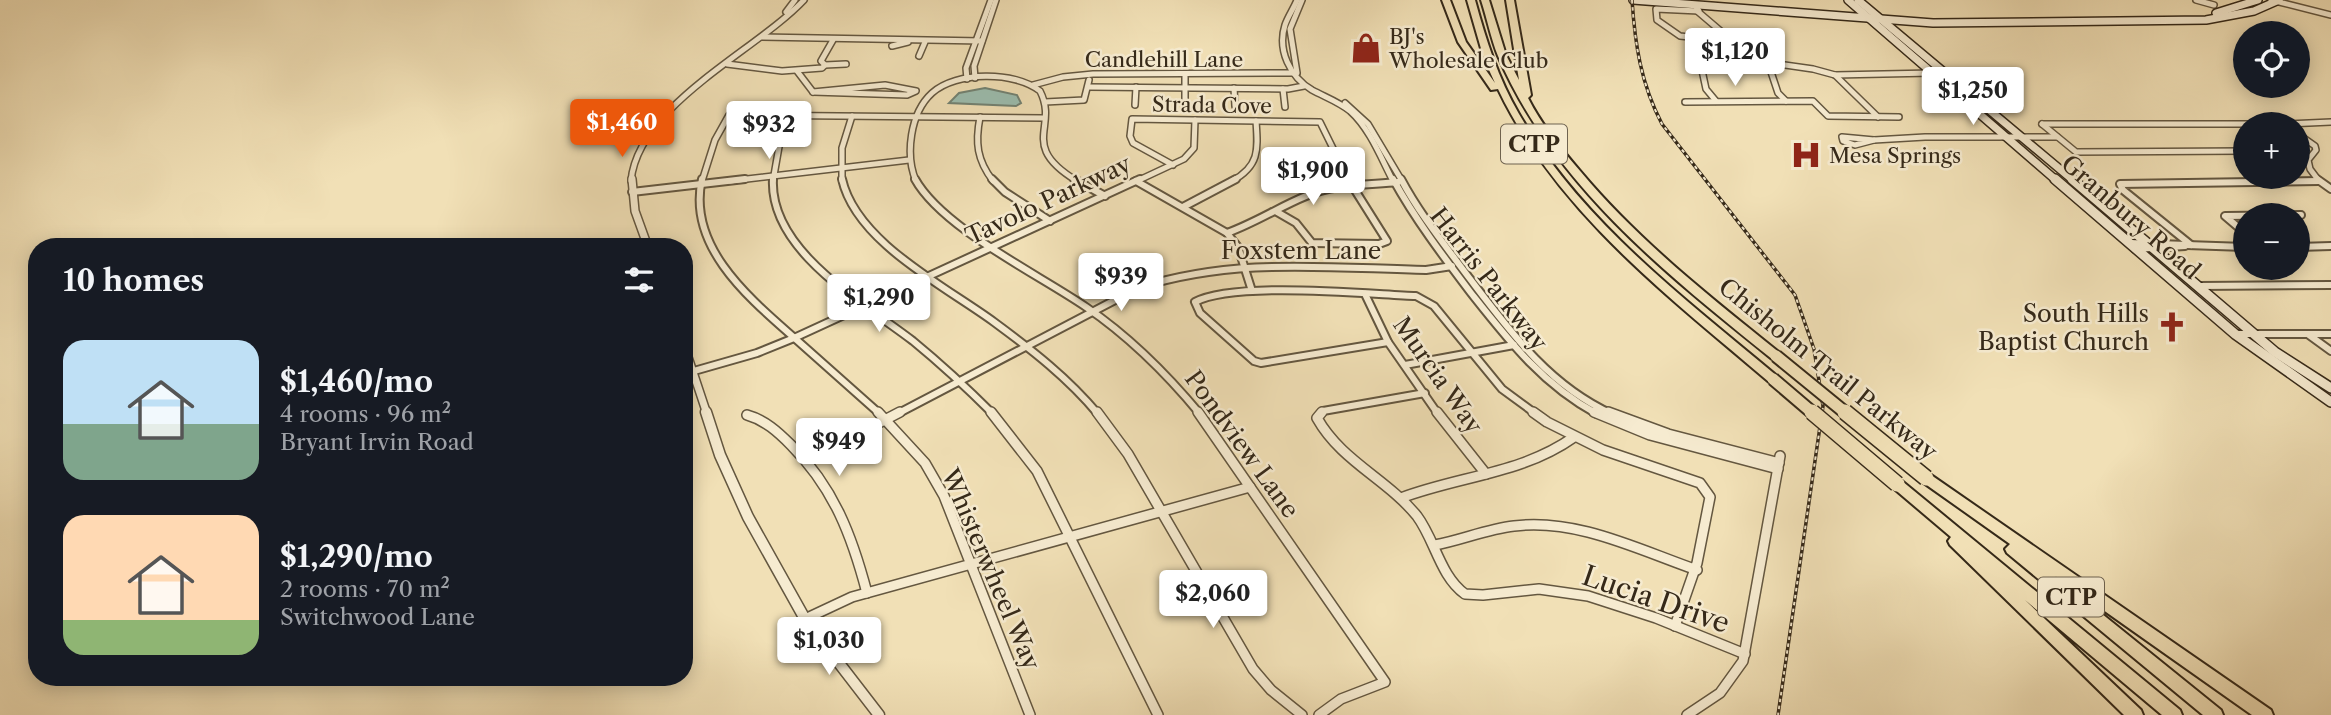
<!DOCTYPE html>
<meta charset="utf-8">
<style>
:root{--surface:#171b24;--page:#242831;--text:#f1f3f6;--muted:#9ea1a6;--accent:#ea580c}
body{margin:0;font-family:"Libre Caslon Text",serif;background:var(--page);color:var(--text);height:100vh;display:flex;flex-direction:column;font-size:26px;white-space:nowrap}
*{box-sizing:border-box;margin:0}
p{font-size:23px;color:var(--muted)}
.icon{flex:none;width:38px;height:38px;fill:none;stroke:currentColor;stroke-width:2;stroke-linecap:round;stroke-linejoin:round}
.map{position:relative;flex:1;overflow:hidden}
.details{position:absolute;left:28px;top:238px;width:665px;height:448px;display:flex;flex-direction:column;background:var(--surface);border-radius:28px;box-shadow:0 4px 18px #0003}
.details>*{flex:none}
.tools{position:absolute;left:2233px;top:21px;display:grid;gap:14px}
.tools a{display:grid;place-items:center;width:77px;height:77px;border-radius:50%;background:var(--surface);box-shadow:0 4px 18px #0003;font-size:35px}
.price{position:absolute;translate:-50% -60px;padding:0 16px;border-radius:7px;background:#fff;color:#222;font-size:23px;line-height:46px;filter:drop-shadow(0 2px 4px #0008)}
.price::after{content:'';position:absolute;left:50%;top:42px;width:21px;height:16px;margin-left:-10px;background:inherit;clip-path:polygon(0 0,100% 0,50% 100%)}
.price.on{background:var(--accent);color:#fff}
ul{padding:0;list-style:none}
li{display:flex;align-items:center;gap:21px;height:175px;padding:0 35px}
li span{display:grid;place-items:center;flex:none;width:196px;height:140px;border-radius:21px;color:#555}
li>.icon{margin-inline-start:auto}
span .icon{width:84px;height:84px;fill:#fffc;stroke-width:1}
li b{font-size:30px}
h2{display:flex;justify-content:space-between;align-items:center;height:84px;padding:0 35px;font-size:30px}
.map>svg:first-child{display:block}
.water{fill:#9bbdaf;stroke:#728273;stroke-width:2}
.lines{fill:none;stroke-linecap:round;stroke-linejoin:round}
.minor-far2-casing{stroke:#645740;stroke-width:8}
.minor-far1-casing{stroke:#645740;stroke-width:10}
.minor-casing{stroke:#645740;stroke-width:12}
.tertiary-far2-casing{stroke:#645740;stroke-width:8}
.tertiary-far1-casing{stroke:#645740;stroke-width:10}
.tertiary-casing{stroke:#645740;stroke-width:13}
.secondary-far1-casing{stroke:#352919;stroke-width:10}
.secondary-casing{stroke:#352919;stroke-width:12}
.motorway-casing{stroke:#352919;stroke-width:4}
.minor-far2{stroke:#f6ebd0;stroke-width:5}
.minor-far1{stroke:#f6ebd0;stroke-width:6}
.minor{stroke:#f6ebd0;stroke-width:9}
.tertiary-far2{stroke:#f6ebd0;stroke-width:5}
.tertiary-far1{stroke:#f6ebd0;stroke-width:7}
.tertiary{stroke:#f6ebd0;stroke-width:10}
.secondary-far1{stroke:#f6ebd0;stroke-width:7}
.secondary{stroke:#f6ebd0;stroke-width:9}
.motorway{fill:#f1e0b6;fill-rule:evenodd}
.rail-casing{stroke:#352919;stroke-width:3.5}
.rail{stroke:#f6ebd0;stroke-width:2;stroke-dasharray:3.5;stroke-linecap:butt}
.motorway-bridge-far1-casing{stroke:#352919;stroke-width:15;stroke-linecap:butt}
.motorway-bridge-casing{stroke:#352919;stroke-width:18;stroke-linecap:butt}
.motorway-bridge-far1{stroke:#f1e0b6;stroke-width:11}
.motorway-bridge{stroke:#f1e0b6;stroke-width:15}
.labels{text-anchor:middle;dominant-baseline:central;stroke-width:5;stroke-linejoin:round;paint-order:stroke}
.far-poi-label{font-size:21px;fill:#352919;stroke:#f6ebd0;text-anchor:start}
.far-street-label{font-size:21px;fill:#352919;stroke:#f6ebd0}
.shield{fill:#f6ebd0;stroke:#6f6350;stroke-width:2}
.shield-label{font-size:23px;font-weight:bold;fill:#352919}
.street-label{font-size:24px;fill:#352919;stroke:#f6ebd0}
.poi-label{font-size:24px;fill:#352919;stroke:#f6ebd0;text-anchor:end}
.near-street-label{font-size:28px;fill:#352919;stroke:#f6ebd0}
</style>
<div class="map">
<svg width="2331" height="715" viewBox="0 0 2331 715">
<rect width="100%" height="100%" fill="#f1e0b6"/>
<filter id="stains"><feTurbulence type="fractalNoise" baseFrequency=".00286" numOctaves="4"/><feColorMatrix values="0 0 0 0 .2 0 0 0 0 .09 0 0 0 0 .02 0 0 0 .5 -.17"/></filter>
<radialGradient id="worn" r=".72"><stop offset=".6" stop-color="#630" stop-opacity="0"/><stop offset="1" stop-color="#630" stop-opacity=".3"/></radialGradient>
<!-- water -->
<polygon class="water" points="985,88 1017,95 1021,103 1016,106 949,103 959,93"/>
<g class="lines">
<!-- minor-far2 casing -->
<g class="minor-far2-casing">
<g id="minor-far2">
<path d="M 1297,0 C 1294,8 1288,16 1285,25 C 1277,50 1290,77 1312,90 C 1325,97 1339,102 1350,111 C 1370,129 1381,158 1393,181"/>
<polyline points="2196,0 2214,5"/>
<polyline points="1699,6 1696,10 1723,33 1735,58 1813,69 1835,75 1878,117"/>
<polyline points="1699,11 1656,9 1657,20 1680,36 1726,41"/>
<polyline points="762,37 982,41"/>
<polyline points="892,46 908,42"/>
<polyline points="919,56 925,42"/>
<polyline points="1768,63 1778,93 1786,101"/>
<polyline points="727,64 782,71 822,68 825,65 821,61 833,40"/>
<polyline points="825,65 846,64"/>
<polyline points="797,71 813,92"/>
<polyline points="1297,73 1290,29 1302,0"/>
<polyline points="1185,75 1185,105"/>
<polyline points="1835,75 1932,73"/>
<polyline points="975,78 974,66 996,0"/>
<polyline points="967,79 966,68 991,0"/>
<polygon points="885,85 916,91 907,95 813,92"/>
<polyline points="1033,85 1063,77 1093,74 1295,73"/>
<polyline points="1088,87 1288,89 1304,86"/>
<polyline points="1234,88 1235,106"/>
<polyline points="1283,89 1285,107"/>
<polyline points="1716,101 1706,89 1697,47 1729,49"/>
<polyline points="1045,102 1084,100 1089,80"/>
<polyline points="1685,102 1813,101 1828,116 1899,117"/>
<polyline points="1345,103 1368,124 1402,181"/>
<polyline points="1135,105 1136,87"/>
<path d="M 980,117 C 975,143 977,160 993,181"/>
<polyline points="2042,124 2280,124"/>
<polyline points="2042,124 2076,152 2245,151"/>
<polyline points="2287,124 2331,122"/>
<polyline points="2298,134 2315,146 2316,150 2308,160 2310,169 2319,181"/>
<polygon points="1842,137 1874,140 1855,145 1843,141"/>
<polyline points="1874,140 1925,137 2057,137"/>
<polyline points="2298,155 2309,157"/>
<polyline points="1173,165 1133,143 1130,136 1132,119 1320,122 1349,181"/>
<polyline points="702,181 715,140 729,115 1043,118"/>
<polyline points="730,181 909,160"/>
<polyline points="773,181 780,141 791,115"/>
<polyline points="842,181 842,148 852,116"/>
<path d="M 916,181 C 905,155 910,113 932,93 C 956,71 1015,71 1040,91 C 1059,128 1018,145 1077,181"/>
<polyline points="1137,181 1184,159 1194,148 1195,120"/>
<path d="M 1232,181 C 1260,166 1258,149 1256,121"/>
</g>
</g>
<!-- minor-far1 casing -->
<g class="minor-far1-casing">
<g id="minor-far1">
<path d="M 702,179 C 686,249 754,302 799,342 C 826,366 853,390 880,414"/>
<path d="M 773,179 C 769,251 864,303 913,341 C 941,364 967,388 993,414"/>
<path d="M 842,179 C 856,242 945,286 994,322 C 1032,350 1068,378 1098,414"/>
<path d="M 915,179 C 942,228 1038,274 1086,307 C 1130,337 1166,373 1200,414"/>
<polyline points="992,179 1005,192 1050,221"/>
<polyline points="1074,179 1105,196"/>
<path d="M 1393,179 C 1415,219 1443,256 1471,293 C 1509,341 1543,385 1597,414"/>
<path d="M 1401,179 C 1419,213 1444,244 1467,275 C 1509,330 1548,385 1612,414"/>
<polyline points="2317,179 2331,189"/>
<polyline points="1136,181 1227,233 1238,247 1252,291"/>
<polyline points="632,192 745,179"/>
<polyline points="1183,207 1236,179"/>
<polyline points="1277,212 1296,223 1312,243 1379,244 1387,241 1348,179"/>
<path d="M 1227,233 C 1255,223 1279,207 1306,196 C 1334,184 1369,185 1398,182"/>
<polyline points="2245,233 2225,216 2301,215"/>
<polyline points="2129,243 2245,247"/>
<polyline points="2191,245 2123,190 2120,184 2319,181"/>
<polyline points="2298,247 2331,246"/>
<polyline points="2135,249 2185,246"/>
<polyline points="2200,286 2331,285"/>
<polyline points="1365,294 1388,342 1438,414"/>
<polyline points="2235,334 2331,334"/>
<polyline points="2309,335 2331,351"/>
<path d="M 1388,342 L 1261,363 L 1254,361 L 1200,313 L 1195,302 C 1234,281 1366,294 1416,296 L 1434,306 L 1502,389 L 1536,414"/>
<polyline points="1405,365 1514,345"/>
<polyline points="694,371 757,353 794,338 1140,179"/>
<path d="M 897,414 L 1138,288 C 1234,257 1327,268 1426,270 L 1452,266"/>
<polyline points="1321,414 1323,411 1425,393"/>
</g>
</g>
<!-- minor casing -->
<g class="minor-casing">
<g id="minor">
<polyline points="878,412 925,463 944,496 1030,715"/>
<polyline points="991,412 1037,471 1158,715"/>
<polyline points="1097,412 1128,454 1253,669 1271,690 1302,715"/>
<polyline points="1198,412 1385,682 1341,699 1319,715"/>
<path d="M 1322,412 L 1317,418 C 1341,461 1387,479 1417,516 C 1435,540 1440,576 1465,594 L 1483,595 L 1539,589 L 1588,596 L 1656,618 L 1745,654"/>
<polyline points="1437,412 1486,474"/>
<polyline points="1533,412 1547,422 1603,450 1700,483 1710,497 1697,563 1675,626"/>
<polyline points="1594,412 1650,435 1778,469"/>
<polyline points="1608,412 1668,434 1779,463"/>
<path d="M 747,415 C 765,420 778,432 791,445 C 834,488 852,536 867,593"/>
<polyline points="808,460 900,412"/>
<path d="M 1401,498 C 1459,476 1522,474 1574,437"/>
<path d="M 1435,545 C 1462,540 1487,529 1514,526 C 1577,518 1639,550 1697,570"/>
<polyline points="805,619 852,597 1250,487"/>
<polyline points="1687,715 1720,693 1743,661 1780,456"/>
</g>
</g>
<!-- tertiary-far2 casing -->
<g class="tertiary-far2-casing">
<g id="tertiary-far2">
<polyline points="2271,0 2331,15"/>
<polyline points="786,12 795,0"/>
<path d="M 631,181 C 638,105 756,51 804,0"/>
</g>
</g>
<!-- tertiary-far1 casing -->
<g class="tertiary-far1-casing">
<g id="tertiary-far1">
<polyline points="632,179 635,211 648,247"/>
<polyline points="684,345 707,414"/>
</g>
</g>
<!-- tertiary casing -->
<g class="tertiary-casing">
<polyline id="tertiary" points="706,412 720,455 748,517 805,619 879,715"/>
</g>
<!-- secondary-far1 casing -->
<g class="secondary-far1-casing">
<g id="secondary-far1">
<polyline points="1633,0 1933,23 2206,20 2254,11 2279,0"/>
<polyline points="1848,0 2057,181"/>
<polyline points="1858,0 2074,181"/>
<polyline points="2216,13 2258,0"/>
</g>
</g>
<!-- secondary casing -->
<g class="secondary-casing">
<g id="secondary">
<polyline points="2055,179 2235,334 2331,402"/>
<polyline points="2072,179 2275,352 2331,388"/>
</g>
</g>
<!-- motorway casing -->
<g class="motorway-casing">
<g id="motorway">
<path d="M 1442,0 L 1450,0 L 1466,42 L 1495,83 L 1484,59 L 1467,0 L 1475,0 C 1486,40 1498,78 1519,114 C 1581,221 1685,299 1777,376 L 1779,379 L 1777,382 L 1769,382 C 1668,296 1556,211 1498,89 L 1491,90 L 1458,42 Z"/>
<path d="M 1481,0 L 1489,0 L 1506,55 L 1519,80 L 1506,0 L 1514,0 L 1531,95 L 1528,98 C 1541,124 1561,149 1581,172 C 1639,241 1710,297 1780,353 L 1782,356 L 1780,359 L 1772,359 C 1666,274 1553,184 1498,56 C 1491,39 1487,18 1481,0 Z"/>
<polygon points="1926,473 1931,475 2271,710 2273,715 2252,715 2055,576 2221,710 2223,715 2203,715 2007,553 2005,549 2010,544 1921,481 1919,478 1921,475"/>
<polygon points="1897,479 1902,481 2180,710 2182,715 2162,715 2025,600 2141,710 2143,715 2124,715 1950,545 1948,541 1951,537 1892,487 1890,484 1892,481"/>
</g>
</g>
<!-- minor-far2 -->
<use href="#minor-far2" class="minor-far2"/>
<!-- minor-far1 -->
<use href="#minor-far1" class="minor-far1"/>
<!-- minor -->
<use href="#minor" class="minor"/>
<!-- tertiary-far2 -->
<use href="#tertiary-far2" class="tertiary-far2"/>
<!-- tertiary-far1 -->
<use href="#tertiary-far1" class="tertiary-far1"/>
<!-- tertiary -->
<use href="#tertiary" class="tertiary"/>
<!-- secondary-far1 -->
<use href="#secondary-far1" class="secondary-far1"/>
<!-- secondary -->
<use href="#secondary" class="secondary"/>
<!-- motorway -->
<use href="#motorway" class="motorway"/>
<!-- rail casing -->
<g class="rail-casing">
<path id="rail" d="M 1632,0 C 1635,45 1641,84 1662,124 L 1795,295 L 1814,349 L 1823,406 L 1778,715"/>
</g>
<!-- rail -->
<use href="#rail" class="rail"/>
<!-- motorway-bridge-far1 casing -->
<g class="motorway-bridge-far1-casing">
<g id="motorway-bridge-far1">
<polyline points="1776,356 1847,414"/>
<polyline points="1773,379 1814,414"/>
</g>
</g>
<!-- motorway-bridge casing -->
<g class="motorway-bridge-casing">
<g id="motorway-bridge">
<polyline points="1812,412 1897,484"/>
<polyline points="1845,412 1926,478"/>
</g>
</g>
<!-- motorway-bridge-far1 -->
<use href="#motorway-bridge-far1" class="motorway-bridge-far1"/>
<!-- motorway-bridge -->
<use href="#motorway-bridge" class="motorway-bridge"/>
</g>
<!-- icons -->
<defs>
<g id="shop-bare" transform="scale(2.415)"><path d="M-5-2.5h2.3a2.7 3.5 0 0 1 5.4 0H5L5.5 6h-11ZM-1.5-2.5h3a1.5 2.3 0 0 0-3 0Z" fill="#8f2418" stroke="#f6ebd0" stroke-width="2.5" paint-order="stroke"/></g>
<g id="hospital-bare" transform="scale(2.415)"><path d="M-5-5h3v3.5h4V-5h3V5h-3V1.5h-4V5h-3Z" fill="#8f2418" stroke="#f6ebd0" stroke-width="2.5" paint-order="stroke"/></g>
<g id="church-bare" transform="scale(2.415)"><path d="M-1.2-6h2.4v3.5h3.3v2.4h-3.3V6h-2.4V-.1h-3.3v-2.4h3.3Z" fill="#8f2418" stroke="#f6ebd0" stroke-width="2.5" paint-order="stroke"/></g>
</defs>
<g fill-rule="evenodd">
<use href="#shop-bare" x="1366" y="48"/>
<use href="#hospital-bare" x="1806" y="155"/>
<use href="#church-bare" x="2172" y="327"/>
</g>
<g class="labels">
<!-- far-poi labels -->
<g class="far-poi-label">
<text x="1389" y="36">BJ's<tspan x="1389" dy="24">Wholesale Club</tspan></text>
<text x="1829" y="155">Mesa Springs</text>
</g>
<!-- far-street labels -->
<g class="far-street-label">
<text x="1164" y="59">Candlehill Lane</text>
<text transform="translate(1212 105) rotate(1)">Strada Cove</text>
</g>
<!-- shield labels -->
<g class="shield">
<rect x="1501" y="124.5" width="66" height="39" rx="5"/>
<rect x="2038" y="577.5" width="66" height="39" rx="5"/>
</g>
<g class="shield-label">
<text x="1534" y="144">CTP</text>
<text x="2071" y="597">CTP</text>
</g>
<!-- street labels -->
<g class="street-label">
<text transform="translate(1048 200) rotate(-25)">Tavolo Parkway</text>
<text transform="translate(2131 217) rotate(41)">Granbury Road</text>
<text x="1301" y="250">Foxstem Lane</text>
<text transform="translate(1489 279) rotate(52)">Harris Parkway</text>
<text transform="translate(1828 369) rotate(39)">Chisholm Trail Parkway</text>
<text transform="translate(1438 375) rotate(55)">Murcia Way</text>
<text transform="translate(1242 444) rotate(54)">Pondview Lane</text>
<text transform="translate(991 569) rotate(67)">Whisterwheel Way</text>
</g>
<!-- poi labels -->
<g class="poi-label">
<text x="2149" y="313">South Hills<tspan x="2149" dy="28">Baptist Church</tspan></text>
</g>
<!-- near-street labels -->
<g class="near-street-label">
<text transform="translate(1656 599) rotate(19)">Lucia Drive</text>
</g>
</g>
<rect width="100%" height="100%" filter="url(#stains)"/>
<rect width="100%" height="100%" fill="url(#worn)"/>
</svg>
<div class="tools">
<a><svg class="icon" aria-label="locate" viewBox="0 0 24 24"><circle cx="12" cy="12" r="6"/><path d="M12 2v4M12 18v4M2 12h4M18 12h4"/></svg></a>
<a>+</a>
<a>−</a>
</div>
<b class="price" style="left:1735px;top:88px">$1,120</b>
<b class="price" style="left:1973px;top:127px">$1,250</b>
<b class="price on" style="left:622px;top:159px">$1,460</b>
<b class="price" style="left:769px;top:161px">$932</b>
<b class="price" style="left:1313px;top:207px">$1,900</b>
<b class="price" style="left:1121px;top:313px">$939</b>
<b class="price" style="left:879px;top:334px">$1,290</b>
<b class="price" style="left:839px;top:478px">$949</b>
<b class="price" style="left:1213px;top:630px">$2,060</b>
<b class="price" style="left:829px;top:677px">$1,030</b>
<section class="details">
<h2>10 homes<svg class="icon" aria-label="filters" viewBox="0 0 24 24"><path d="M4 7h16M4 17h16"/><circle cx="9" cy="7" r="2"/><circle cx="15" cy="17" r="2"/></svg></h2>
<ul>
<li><span style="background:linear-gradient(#bfe0f5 60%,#7fa58c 0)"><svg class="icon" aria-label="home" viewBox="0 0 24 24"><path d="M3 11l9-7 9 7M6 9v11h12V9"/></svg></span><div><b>$1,460/mo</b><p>4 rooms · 96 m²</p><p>Bryant Irvin Road</p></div></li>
<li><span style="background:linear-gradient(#ffd9b3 75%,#8fb573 0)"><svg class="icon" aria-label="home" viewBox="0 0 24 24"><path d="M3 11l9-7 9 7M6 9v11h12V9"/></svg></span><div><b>$1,290/mo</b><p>2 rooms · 70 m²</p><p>Switchwood Lane</p></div></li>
</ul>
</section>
</div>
